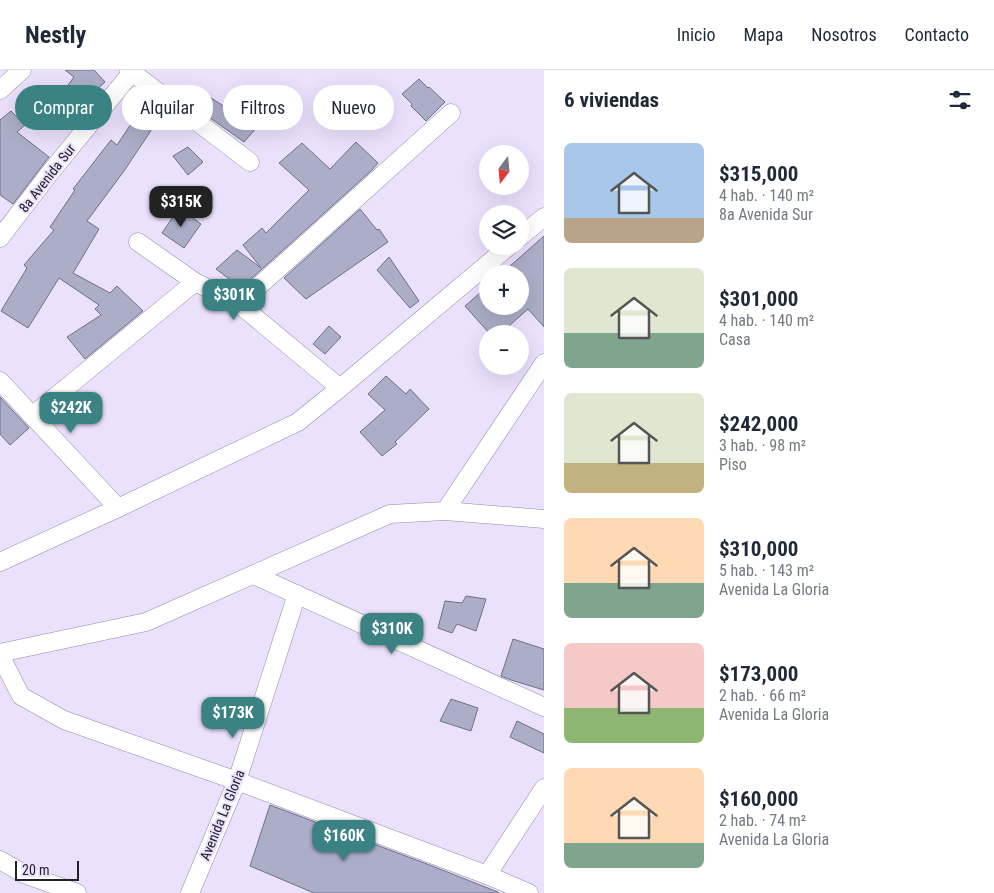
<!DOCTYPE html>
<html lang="es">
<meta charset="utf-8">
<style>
:root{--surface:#fff;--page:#f2f2f3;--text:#1f2937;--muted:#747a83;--line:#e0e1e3;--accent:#3a8284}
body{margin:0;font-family:"Roboto Condensed",sans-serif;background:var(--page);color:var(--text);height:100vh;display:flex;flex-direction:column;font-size:19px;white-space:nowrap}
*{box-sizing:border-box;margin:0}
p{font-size:16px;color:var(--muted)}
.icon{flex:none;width:28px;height:28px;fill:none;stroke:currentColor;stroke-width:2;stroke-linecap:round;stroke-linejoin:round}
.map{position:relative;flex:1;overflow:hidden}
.sheet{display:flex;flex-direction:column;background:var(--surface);width:450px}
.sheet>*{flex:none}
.top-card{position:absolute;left:15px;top:15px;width:454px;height:45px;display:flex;gap:10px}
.needle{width:32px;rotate:196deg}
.controls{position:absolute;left:479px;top:75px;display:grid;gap:10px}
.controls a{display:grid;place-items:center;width:50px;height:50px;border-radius:50%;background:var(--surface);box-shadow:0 5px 20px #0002;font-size:25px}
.scale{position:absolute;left:15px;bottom:12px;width:64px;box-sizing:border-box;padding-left:5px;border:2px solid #232029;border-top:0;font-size:14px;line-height:18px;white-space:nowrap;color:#232029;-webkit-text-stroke:4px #ece1fd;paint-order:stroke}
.price{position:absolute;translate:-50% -42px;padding:0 11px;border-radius:10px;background:var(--accent);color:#fff;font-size:16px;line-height:32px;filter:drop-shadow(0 1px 2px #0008)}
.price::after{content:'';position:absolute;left:50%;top:30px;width:15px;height:11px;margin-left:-8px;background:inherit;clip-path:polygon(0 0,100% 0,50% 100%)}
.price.active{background:#222;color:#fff}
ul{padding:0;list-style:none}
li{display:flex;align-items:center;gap:15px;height:125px;padding:0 20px}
li span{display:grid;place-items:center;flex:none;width:140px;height:100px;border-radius:8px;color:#555}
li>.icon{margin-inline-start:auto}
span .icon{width:60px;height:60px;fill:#fffc;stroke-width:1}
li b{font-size:21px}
h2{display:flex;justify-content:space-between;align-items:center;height:60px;padding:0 20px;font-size:21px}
.chip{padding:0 18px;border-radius:22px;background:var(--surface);box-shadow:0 5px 20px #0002;font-size:18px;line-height:45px}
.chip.active{background:var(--accent);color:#fff}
header{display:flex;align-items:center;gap:30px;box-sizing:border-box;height:70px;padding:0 25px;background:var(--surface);border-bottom:1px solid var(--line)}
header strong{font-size:24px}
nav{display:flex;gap:28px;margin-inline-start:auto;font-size:18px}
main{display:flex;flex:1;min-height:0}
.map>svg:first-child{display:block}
.building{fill:#acaec9;stroke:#6d6f88}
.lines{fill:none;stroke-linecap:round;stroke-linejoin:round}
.minor-casing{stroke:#938aa3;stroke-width:19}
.minor{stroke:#fff;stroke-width:18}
.labels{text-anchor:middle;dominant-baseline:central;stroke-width:4;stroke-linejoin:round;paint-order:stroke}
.street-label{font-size:14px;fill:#232029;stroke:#ece1fd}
</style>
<header>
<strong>Nestly</strong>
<nav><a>Inicio</a><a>Mapa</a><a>Nosotros</a><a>Contacto</a></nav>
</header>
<main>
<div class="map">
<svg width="544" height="823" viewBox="0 0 544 823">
<rect width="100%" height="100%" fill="#ece1fd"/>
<!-- building -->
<g class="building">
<polygon points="65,0 94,0 105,12 93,23 87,17 73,54 52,46 60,26 74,7"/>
<polygon points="419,9 428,18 429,17 445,32 426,51 411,36 412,34 402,24"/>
<polygon points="208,26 239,46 241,44 257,57 244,72 199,40"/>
<polygon points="11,41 25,55 17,62 49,87 13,134 0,125 0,50"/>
<polygon points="135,48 152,59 124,101 87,151 99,159 73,203 110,223 117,216 143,241 85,289 67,267 101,245 95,239 99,235 59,208 28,258 1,241 27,198 24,195 54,160 50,157 75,120 73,119 111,70 117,75"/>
<polygon points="356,72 378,93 371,101 241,218 216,199 237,180 261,198 243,175 262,158 266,163 309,120 279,93 302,73 330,99"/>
<polygon points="188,77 203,92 188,105 173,86"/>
<polygon points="179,138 201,154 184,178 162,163"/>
<polygon points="360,139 377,160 379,159 388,172 306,229 284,208"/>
<polygon points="544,166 544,257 528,239 500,264 490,264 465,236 488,216 488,236 520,236 520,204 501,204"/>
<polygon points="389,187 419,231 410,238 377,200"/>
<polygon points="329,256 341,267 325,284 313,274"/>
<polygon points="386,306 406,324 410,319 429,339 395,372 397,374 382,386 360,362 385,340 368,324"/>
<polygon points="0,327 29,358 10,375 0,364"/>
<polygon points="466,526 486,529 476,561 457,554 452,563 438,558 445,531 462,533"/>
<polygon points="513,569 544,579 544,620 511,610 501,606"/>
<polygon points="451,629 478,638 471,661 440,651"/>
<polygon points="517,651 544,664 544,683 510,667"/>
<polygon points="270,735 427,794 498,822 498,823 314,823 250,796"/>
</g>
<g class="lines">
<!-- minor casing -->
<g class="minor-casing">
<g id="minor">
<polyline points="129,0 250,92"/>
<polyline points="0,20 22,0"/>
<polyline points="520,167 544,147"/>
<polyline points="0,168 49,104 132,2"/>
<polyline points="138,172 195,212 239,234 340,318"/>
<polyline points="239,234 451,43"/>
<polyline points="0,311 118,438"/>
<polyline points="32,346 195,212"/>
<polyline points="445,441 544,293"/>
<polyline points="0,492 118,438 298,352 340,318 509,176"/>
<polyline points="254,505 544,637"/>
<polyline points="0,583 146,552 390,444 445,441 544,449"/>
<polyline points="0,585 21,626 64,650 237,711 487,805 529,823"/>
<polyline points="0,790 24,804 77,823"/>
<polyline points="487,805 544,718"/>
<polyline points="190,823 237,711 297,524"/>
</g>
</g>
<!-- minor -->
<use href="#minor" class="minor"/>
</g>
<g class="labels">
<!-- street labels -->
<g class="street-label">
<text transform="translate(47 108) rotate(-52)">8a Avenida Sur</text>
<text transform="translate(222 745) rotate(-68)">Avenida La Gloria</text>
</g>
</g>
</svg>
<div class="controls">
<a><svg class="needle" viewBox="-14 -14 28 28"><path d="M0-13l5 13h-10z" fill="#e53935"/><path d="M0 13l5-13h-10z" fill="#747a83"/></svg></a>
<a><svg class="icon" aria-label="layers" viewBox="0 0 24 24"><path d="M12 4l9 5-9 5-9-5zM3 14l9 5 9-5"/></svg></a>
<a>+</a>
<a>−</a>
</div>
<div class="scale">20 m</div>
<b class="price active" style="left:181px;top:158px">$315K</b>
<b class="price" style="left:234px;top:251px">$301K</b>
<b class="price" style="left:71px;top:364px">$242K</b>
<b class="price" style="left:392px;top:585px">$310K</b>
<b class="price" style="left:233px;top:669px">$173K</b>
<b class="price" style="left:344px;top:792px">$160K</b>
<div class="top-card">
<a class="chip active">Comprar</a>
<a class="chip">Alquilar</a>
<a class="chip">Filtros</a>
<a class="chip">Nuevo</a>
</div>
</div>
<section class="sheet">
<h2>6 viviendas<svg class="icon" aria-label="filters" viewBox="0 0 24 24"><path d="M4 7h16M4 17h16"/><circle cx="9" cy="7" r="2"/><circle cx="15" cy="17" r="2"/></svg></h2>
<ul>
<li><span style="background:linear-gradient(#a9c7e8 75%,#b9a48a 0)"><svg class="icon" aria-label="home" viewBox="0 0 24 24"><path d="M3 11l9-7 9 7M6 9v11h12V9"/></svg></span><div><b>$315,000</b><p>4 hab. · 140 m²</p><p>8a Avenida Sur</p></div></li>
<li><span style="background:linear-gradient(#dfe7d0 65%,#7fa58c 0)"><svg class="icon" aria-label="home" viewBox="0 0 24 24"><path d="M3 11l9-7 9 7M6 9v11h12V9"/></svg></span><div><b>$301,000</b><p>4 hab. · 140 m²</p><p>Casa</p></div></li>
<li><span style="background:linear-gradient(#dfe7d0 70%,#c2b280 0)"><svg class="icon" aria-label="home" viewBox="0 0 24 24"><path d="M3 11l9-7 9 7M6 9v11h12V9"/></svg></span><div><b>$242,000</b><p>3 hab. · 98 m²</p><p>Piso</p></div></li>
<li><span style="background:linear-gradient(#ffd9b3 65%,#7fa58c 0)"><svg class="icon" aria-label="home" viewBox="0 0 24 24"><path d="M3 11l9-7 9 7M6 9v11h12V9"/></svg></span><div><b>$310,000</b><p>5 hab. · 143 m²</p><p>Avenida La Gloria</p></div></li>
<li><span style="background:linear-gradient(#f6c9c9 65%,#8fb573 0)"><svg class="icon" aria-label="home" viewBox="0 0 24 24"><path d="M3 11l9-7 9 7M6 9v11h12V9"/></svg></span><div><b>$173,000</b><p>2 hab. · 66 m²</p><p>Avenida La Gloria</p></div></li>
<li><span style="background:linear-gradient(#ffd9b3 75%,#7fa58c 0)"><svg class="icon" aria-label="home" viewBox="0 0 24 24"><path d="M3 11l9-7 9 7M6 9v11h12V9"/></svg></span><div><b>$160,000</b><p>2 hab. · 74 m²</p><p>Avenida La Gloria</p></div></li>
</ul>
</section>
</main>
